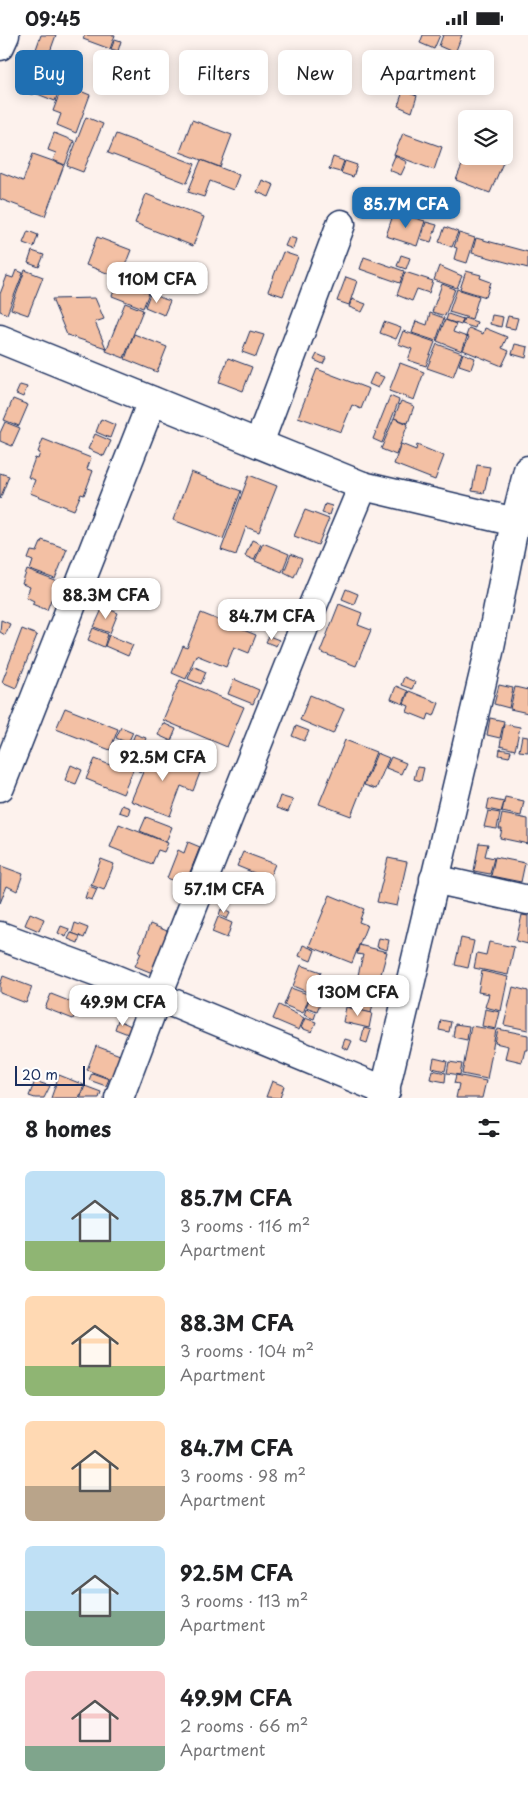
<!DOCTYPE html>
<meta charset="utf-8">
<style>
:root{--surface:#fff;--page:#f6f6f6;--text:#202124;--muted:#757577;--accent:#1f6fb2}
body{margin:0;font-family:"Playpen Sans",sans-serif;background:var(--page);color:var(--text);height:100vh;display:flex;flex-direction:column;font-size:19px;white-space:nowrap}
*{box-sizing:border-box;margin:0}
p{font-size:16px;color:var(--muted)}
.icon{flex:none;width:28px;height:28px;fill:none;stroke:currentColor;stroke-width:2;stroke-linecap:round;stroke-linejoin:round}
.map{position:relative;height:1063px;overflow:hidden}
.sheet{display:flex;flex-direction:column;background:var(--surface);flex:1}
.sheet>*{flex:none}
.hud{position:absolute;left:15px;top:15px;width:499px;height:45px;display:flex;gap:10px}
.fabs{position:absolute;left:458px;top:75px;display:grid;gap:10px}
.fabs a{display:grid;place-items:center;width:55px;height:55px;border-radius:8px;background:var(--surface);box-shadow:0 2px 12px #0003;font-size:25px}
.scale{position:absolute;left:15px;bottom:12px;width:70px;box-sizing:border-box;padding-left:5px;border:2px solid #1b2f5e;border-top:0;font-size:14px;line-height:18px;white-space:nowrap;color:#1b2f5e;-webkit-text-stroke:4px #fff;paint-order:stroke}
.price{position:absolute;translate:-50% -42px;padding:0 11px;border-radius:10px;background:#fff;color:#222;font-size:16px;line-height:32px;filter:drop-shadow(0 1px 2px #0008)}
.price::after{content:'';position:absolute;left:50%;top:30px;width:15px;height:11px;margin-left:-8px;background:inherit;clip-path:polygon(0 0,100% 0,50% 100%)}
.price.active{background:var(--accent);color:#fff}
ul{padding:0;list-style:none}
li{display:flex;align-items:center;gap:15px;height:125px;padding:0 25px}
li span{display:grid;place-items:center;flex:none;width:140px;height:100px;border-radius:8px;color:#555}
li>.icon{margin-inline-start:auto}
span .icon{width:60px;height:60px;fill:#fffc;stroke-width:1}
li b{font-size:21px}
h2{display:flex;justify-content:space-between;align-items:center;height:60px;padding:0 25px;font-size:21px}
.chip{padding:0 18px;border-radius:8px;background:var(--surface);box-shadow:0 2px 12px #0003;font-size:18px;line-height:45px}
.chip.active{background:var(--accent);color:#fff}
.status{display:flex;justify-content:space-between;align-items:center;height:35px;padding:0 25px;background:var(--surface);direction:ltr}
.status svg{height:14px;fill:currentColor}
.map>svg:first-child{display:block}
.building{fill:#f3c0a4;stroke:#1b2f5e}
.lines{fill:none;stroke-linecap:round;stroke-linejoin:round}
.street-casing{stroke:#1b2f5e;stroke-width:31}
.street{stroke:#fff;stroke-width:28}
</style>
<div class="status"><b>09:45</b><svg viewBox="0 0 49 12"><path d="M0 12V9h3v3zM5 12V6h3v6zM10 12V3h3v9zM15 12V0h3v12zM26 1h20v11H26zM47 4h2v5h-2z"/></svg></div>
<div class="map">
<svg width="528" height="1063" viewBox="0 0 528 1063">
<rect width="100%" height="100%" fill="#fdf2ed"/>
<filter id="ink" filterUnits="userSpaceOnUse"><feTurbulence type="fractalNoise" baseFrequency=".02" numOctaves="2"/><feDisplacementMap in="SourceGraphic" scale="10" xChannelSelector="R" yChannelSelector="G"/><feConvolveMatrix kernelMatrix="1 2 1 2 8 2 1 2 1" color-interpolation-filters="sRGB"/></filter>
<g filter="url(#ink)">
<!-- building -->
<g class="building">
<polygon points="41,0 56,0 47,25 60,29 55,43 29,34"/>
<polygon points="85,0 115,0 110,14 83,4"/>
<polygon points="423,0 440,0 434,14 420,8"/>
<polygon points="443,0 462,0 455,18 439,11"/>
<polygon points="115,4 121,6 118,16 111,14"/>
<polygon points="407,20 429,28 417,60 404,55 407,46 398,43"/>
<polygon points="28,35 41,39 33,60 20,55"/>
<polygon points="42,40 62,48 55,66 35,58"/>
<polygon points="63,49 90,60 76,98 57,90 61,79 53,76"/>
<polygon points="403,56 417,61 412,77 398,71"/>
<polygon points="86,82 103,89 83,137 67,131"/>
<polygon points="192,85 232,100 220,132 180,117"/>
<polygon points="54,98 74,106 65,130 53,125 56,118 48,115"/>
<polygon points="403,98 442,112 434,135 394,120"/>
<polygon points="116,99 195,129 187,148 108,118"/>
<polygon points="504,114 508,116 490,158 456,145 466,120 466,121 504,121"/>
<polygon points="33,119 64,130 45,181 0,164 0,137 23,146"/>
<polygon points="395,121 407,127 401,140 389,135"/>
<polygon points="333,122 344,126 340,137 329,134"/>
<polygon points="201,125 239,140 233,155 210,146 204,162 188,157"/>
<polygon points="345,126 357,130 353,142 341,138"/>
<polygon points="262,145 274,150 269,162 257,157"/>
<polygon points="146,159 204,182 193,211 135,188"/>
<polygon points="394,177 425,186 417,211 386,201"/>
<polygon points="426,187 437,190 431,207 421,204"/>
<polygon points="445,192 458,197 452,212 439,207"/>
<polygon points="28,196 38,200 34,212 23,208"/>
<polygon points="459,198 475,203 467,228 454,224 457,213 454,212"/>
<polygon points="97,202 131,215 120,243 86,230"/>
<polygon points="289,202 296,204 293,214 285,211"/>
<polygon points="476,203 528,217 528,233 472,218"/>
<polygon points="32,216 44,220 39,232 28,228"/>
<polygon points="283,217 298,222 283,261 268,256"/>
<polygon points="401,220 410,223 406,234 397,231"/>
<polygon points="364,222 404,236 400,248 360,234"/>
<polygon points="439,231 462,241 457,253 434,245"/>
<polygon points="16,235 23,238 7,279 0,276 0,259 7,241 13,243"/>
<polygon points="25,235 43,242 28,280 11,274"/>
<polygon points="466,236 481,240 480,243 491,247 486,262 460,254"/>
<polygon points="405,237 433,246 429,258 417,254 412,266 397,260"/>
<polygon points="346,242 357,246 349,270 337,266"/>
<polygon points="118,246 149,258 143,273 112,261"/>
<polygon points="442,249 455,254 445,281 432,277"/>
<polygon points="457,254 479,261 472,284 449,277"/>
<polygon points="150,259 170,266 164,280 145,272"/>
<polygon points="95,263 104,284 95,287 106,313 67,300 52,264"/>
<polygon points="352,264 366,269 362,277 349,272"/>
<polygon points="125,268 143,275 124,323 106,316"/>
<polygon points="430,278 444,283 436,306 412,298 416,286 427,290"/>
<polygon points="448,279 463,284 461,290 446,285"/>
<polygon points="492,280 503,282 501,292 490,289"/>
<polygon points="508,281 518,283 515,294 505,292"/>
<polygon points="464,283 477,287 475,293 462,289"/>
<polygon points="445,285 456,289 453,297 467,302 462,316 437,306"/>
<polygon points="384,287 401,293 396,304 380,298"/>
<polygon points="469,293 483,299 485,293 507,302 502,313 509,316 502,331 463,315 469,302 466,301"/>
<polygon points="250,296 264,300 256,322 242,317"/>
<polygon points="403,296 435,307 426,331 408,325 412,314 398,309"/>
<polygon points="134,299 167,312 157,337 125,324"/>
<polygon points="437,309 462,318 453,342 427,333"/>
<polygon points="515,309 528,312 526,323 512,319"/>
<polygon points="463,318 475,323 471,334 459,330"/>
<polygon points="317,319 326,323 323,329 314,325"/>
<polygon points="228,323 252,332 243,356 219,347"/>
<polygon points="400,328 424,337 414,365 389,356"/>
<polygon points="317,334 369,354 361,374 352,370 341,397 298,382"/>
<polygon points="374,338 384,342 378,353 369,349"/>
<polygon points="20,350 27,352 23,362 16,359"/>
<polygon points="390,361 399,365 382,408 373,404"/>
<polygon points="13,364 28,370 19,391 4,385"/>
<polygon points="401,366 414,371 408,388 394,383"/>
<polygon points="394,383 408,389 396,420 381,414"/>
<polygon points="101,384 115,390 110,403 96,397"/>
<polygon points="5,387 20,393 12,411 0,406 0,398"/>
<polygon points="95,399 111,406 104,421 88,414"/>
<polygon points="43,404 91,423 87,434 93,436 84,460 81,459 74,475 30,458 35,445 28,442 35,423 38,424 40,418 38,417"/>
<polygon points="401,409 416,415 417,410 444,421 435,445 394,429"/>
<polygon points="477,430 490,432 484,458 472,456"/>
<polygon points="191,437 241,456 223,504 173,485"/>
<polygon points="0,438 9,441 0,464"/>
<polygon points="249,440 277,451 259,497 246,492 236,520 221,515"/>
<polygon points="325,469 332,471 329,480 322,478"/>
<polygon points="305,475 329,484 318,510 294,501"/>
<polygon points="42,505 67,514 55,544 30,535 33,526 28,524 31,516 37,517"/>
<polygon points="252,505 261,509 254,525 245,521"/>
<polygon points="263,508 289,519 282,537 255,526"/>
<polygon points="291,519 302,524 294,542 284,537"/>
<polygon points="27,535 58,547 47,575 32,569 34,566 26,562 30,552 22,549"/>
<polygon points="346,554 358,559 354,569 342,564"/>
<polygon points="339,569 362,578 358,590 371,595 356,631 320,617"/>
<polygon points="103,572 118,578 110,598 94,592"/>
<polygon points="201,578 256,600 249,618 234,612 226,632 196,620 186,644 172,638 183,611 187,613"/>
<polygon points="1,585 10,589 5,600 0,597"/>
<polygon points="93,593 108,599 104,612 88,605"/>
<polygon points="22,594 37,600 16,653 2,647"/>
<polygon points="109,600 133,610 128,621 105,611"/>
<polygon points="269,601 279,605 276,611 266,607"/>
<polygon points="193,631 206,637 201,649 188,644"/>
<polygon points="404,642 415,647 412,654 401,650"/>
<polygon points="234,644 259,655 253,669 228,659"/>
<polygon points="180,645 244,672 227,712 163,685"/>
<polygon points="499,650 513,653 509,673 494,669"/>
<polygon points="396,651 408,656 403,669 391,664"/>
<polygon points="515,652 528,655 528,678 510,674"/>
<polygon points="409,656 439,668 434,681 429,679 427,685 407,677 409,671 404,669"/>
<polygon points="310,660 344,674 333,699 300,685"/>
<polygon points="65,673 118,694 110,715 56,694"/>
<polygon points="490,683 504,686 500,703 487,700"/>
<polygon points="163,688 176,694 171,706 158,700"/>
<polygon points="504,689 520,692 515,715 500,711"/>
<polygon points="296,691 309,696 304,706 292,701"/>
<polygon points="121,692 133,697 128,708 116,703"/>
<polygon points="135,699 146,703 140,718 129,714"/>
<polygon points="522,701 528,702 528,717 519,716"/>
<polygon points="345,705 376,717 351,781 319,769"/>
<polygon points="117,713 139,721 123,759 86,744 95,724 110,730"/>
<polygon points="147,714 201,735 193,756 181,751 170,781 131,766 143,737 138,736"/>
<polygon points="500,714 511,716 509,722 499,720"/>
<polygon points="377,718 389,723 376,754 364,750"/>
<polygon points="391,722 406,728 401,739 386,733"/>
<polygon points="71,730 82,735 76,749 65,745"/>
<polygon points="417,732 424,733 421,746 414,744"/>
<polygon points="280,761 293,765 288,777 276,773"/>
<polygon points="505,762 524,766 521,781 502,777"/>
<polygon points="489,764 504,767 501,777 487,774"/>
<polygon points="122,770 130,773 128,780 119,777"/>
<polygon points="488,776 500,778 497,794 484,792"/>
<polygon points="502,779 528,784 528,809 500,803 502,794 499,794"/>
<polygon points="146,782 172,792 166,807 140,796"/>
<polygon points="119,789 168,808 164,817 158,815 152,829 110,812"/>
<polygon points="188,807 200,812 185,850 167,843 178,815 184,818"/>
<polygon points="479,808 488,809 485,821 494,823 490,839 474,836"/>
<polygon points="243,817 275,829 269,844 237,831"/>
<polygon points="495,822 525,828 521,847 491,841"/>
<polygon points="388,823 407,827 397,871 377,867"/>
<polygon points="101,824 114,829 104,855 91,850"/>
<polygon points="1,831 23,839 17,856 7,851 0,868"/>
<polygon points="89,851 97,854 92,865 85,863"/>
<polygon points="330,860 364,874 359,887 367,890 352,928 309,911"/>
<polygon points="221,874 230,878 227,884 219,880"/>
<polygon points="30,878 44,884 39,896 25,890"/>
<polygon points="522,880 528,881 528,909 516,906"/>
<polygon points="218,882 232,888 227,903 212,897"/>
<polygon points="75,888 88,893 84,903 72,898"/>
<polygon points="150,889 172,898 155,939 135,931 141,918 139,917"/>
<polygon points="61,891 69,894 66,902 58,898"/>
<polygon points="71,898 80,901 78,908 68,904"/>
<polygon points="379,903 389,905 387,915 377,912"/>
<polygon points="461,903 474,906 468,933 455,930"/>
<polygon points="489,907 514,912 508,940 474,933 477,918 486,920"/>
<polygon points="303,910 315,915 311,926 299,921"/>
<polygon points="359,910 387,917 381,939 376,944 358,940 363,920 357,919"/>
<polygon points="301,930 321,937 312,959 293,951"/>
<polygon points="482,936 508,942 501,976 485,972 489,959 478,957"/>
<polygon points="3,941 32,952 26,968 0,958 0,950"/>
<polygon points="365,942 378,946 371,978 350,973 356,948 363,950"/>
<polygon points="513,952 528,956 528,995 504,990"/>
<polygon points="291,953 310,960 303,978 284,970"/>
<polygon points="51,959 79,970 73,984 45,973"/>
<polygon points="311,960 322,964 317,976 306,972"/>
<polygon points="279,970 304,983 299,995 273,984"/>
<polygon points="346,972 372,978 369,993 343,987"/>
<polygon points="306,974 316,978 314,984 304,980"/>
<polygon points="485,974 500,977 496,994 482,991"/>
<polygon points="305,983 316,987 312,997 301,993"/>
<polygon points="118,985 131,991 128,999 115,994"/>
<polygon points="441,985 451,987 449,997 439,995"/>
<polygon points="455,989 469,991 467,1005 453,1002"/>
<polygon points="471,991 496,995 487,1044 462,1039"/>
<polygon points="364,993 371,995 367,1008 361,1006"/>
<polygon points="498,994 528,1000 528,1015 525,1015 522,1027 505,1023 508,1011 495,1008"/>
<polygon points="345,1004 352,1006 348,1015 342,1012"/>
<polygon points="96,1011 120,1020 111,1044 87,1035"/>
<polygon points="434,1023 447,1026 445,1036 432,1033"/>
<polygon points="449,1027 462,1029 460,1040 447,1038"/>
<polygon points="432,1035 446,1038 445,1047 430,1044"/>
<polygon points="92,1038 109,1044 106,1051 89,1045"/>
<polygon points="59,1040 84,1050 79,1063 51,1063"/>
<polygon points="456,1040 486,1046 482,1063 456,1063 459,1049 454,1048"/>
<polygon points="35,1046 50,1051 44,1063 35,1063 29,1061"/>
<polygon points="272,1046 284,1051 280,1063 266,1062"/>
<polygon points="85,1051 101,1057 99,1063 80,1063"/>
</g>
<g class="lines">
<!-- street casing -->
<g class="street-casing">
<g id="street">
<polyline points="0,11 5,0"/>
<polyline points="0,304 363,451 515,487"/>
<polyline points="259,408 341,189"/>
<polyline points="0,752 152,366"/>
<polyline points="434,844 528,865"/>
<polyline points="0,901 103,939 386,1056"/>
<polyline points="119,1063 157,962 306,587 363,451"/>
<polyline points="383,1063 489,617 515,487 528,435"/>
</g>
</g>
<!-- street -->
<use href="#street" class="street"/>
</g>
</g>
</svg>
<div class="fabs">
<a><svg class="icon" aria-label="layers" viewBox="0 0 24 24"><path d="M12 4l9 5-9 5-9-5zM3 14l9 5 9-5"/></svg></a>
</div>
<div class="scale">20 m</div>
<b class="price active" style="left:406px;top:194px">85.7M CFA</b>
<b class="price" style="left:157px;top:269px">110M CFA</b>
<b class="price" style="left:106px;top:585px">88.3M CFA</b>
<b class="price" style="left:272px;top:606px">84.7M CFA</b>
<b class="price" style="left:163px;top:747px">92.5M CFA</b>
<b class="price" style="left:224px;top:879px">57.1M CFA</b>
<b class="price" style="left:358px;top:982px">130M CFA</b>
<b class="price" style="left:123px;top:992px">49.9M CFA</b>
<div class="hud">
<a class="chip active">Buy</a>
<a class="chip">Rent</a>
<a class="chip">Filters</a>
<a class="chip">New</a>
<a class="chip">Apartment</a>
</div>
</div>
<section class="sheet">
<h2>8 homes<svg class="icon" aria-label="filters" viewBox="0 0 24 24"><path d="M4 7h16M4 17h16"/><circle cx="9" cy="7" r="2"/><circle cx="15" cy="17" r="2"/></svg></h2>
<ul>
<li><span style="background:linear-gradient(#bfe0f5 70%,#8fb573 0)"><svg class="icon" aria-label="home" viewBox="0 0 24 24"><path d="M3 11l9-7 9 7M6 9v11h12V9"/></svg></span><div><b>85.7M CFA</b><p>3 rooms · 116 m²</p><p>Apartment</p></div></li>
<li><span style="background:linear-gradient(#ffd9b3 70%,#8fb573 0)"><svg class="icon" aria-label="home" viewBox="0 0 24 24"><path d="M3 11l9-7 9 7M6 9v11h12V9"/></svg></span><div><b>88.3M CFA</b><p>3 rooms · 104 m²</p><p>Apartment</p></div></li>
<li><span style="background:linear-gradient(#ffd9b3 65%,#b9a48a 0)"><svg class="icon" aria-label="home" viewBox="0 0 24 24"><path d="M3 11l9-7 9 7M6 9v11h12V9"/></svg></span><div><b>84.7M CFA</b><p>3 rooms · 98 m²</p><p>Apartment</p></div></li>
<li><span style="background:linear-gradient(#bfe0f5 65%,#7fa58c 0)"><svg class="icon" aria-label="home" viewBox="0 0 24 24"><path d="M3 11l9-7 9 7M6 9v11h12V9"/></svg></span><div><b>92.5M CFA</b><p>3 rooms · 113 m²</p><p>Apartment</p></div></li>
<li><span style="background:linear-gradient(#f6c9c9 75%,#7fa58c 0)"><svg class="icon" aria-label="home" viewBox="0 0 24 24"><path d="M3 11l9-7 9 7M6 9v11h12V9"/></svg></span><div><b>49.9M CFA</b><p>2 rooms · 66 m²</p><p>Apartment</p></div></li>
</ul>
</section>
